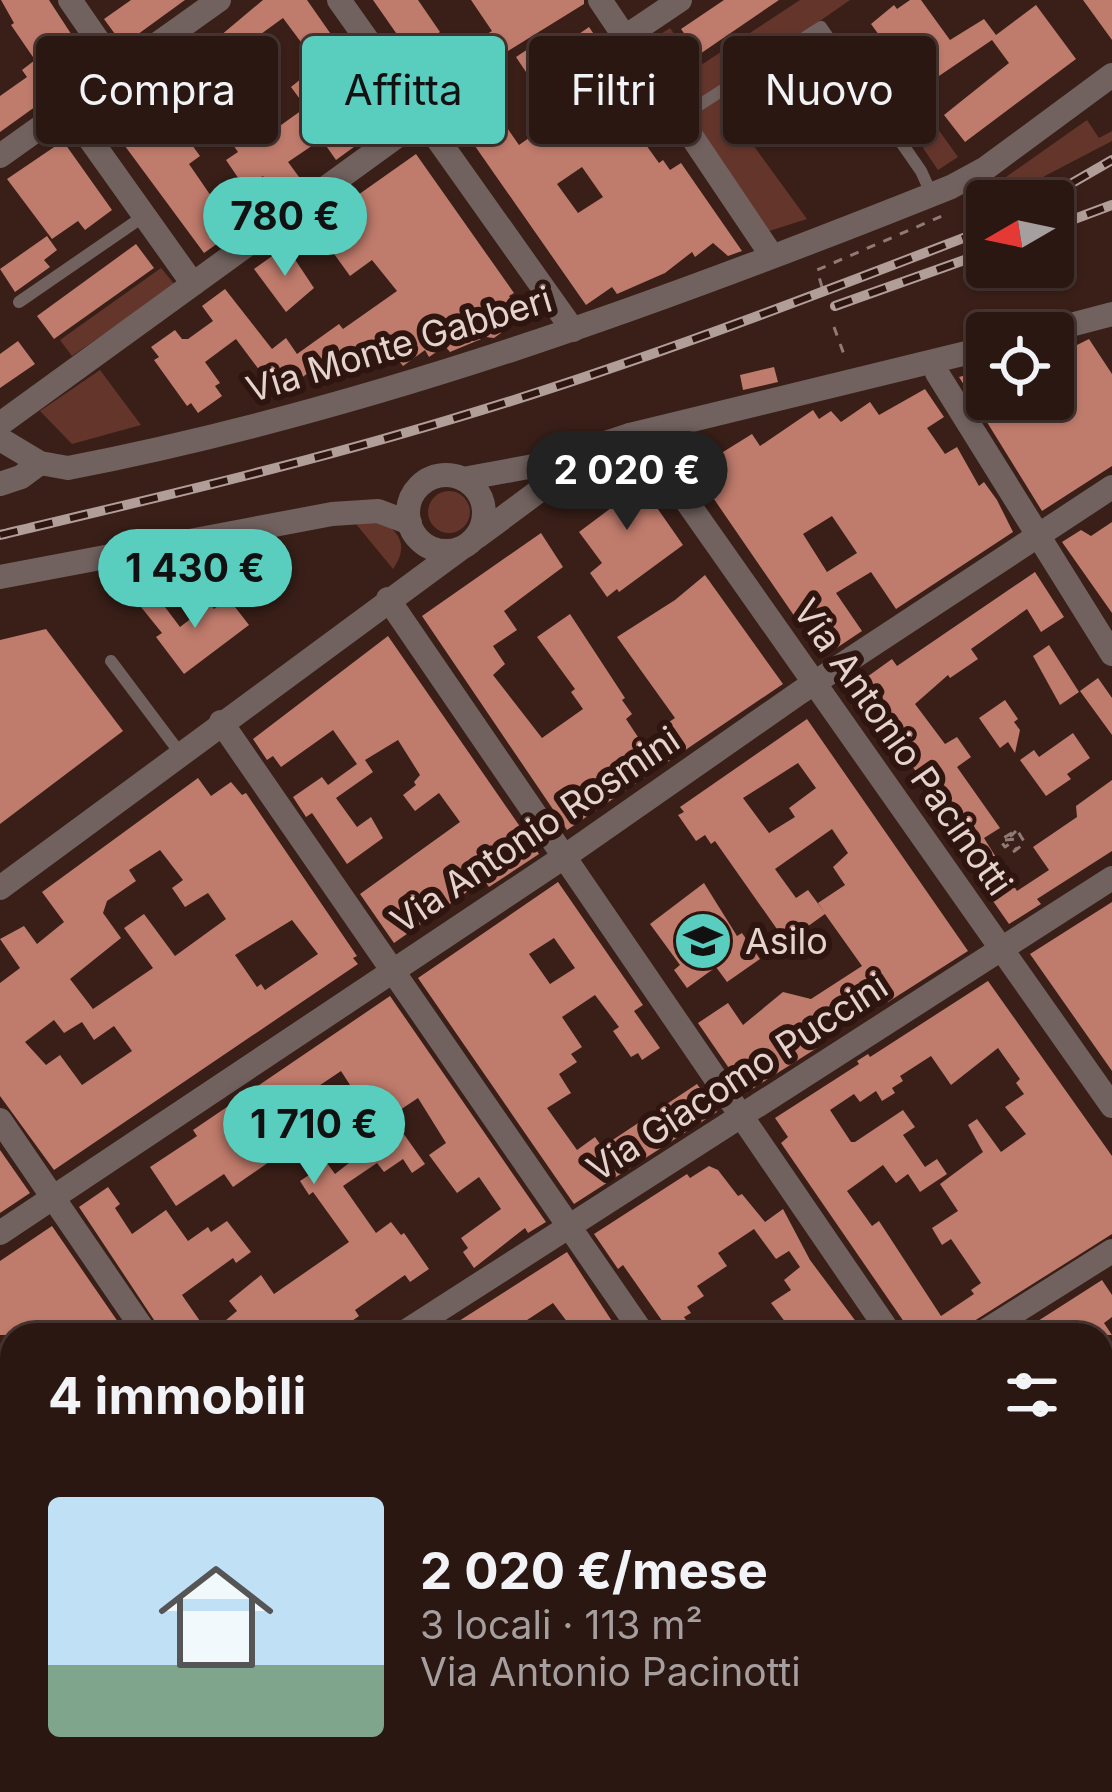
<!DOCTYPE html>
<html lang="it">
<meta charset="utf-8">
<style>
:root{--surface:#2b1712;--page:#372420;--text:#f1f3f6;--muted:#a69f9f;--line:#473632;--accent:#59cebf}
body{margin:0;font-family:Inter,sans-serif;background:var(--page);color:var(--text);height:100vh;display:flex;flex-direction:column;font-size:45px;white-space:nowrap}
*{box-sizing:border-box;margin:0}
p{font-size:39px;color:var(--muted)}
.icon{flex:none;width:66px;height:66px;fill:none;stroke:currentColor;stroke-width:2;stroke-linecap:round;stroke-linejoin:round}
.map{position:relative;flex:1;overflow:hidden}
.panel{position:absolute;left:0px;top:1323px;width:1113px;height:471px;display:flex;flex-direction:column;background:var(--surface);border-radius:36px 36px 0 0;box-shadow:0 3px 9px #0004,0 0 0 3px var(--line)}
.panel>*{flex:none}
.banner{position:absolute;left:36px;top:36px;width:1041px;height:108px;display:flex;gap:24px}
.needle{width:78px;rotate:261deg}
.tools{position:absolute;left:966px;top:180px;display:grid;gap:24px}
.tools a{display:grid;place-items:center;width:108px;height:108px;border-radius:12px;background:var(--surface);box-shadow:0 3px 9px #0004,0 0 0 3px var(--line);font-size:60px}
.price{position:absolute;translate:-50% -102px;padding:0 27px;border-radius:42px;background:var(--accent);color:#111;font-size:39px;line-height:78px;filter:drop-shadow(0 3px 6px #0008)}
.price::after{content:'';position:absolute;left:50%;top:72px;width:36px;height:27px;margin-left:-18px;background:inherit;clip-path:polygon(0 0,100% 0,50% 100%)}
.price.selected{background:#222;color:#fff}
ul{padding:0;list-style:none}
li{display:flex;align-items:center;gap:36px;height:300px;padding:0 48px}
li+li{border-top:3px solid var(--line)}
li span{display:grid;place-items:center;flex:none;width:336px;height:240px;border-radius:12px;color:#555}
li>.icon{margin-inline-start:auto}
span .icon{width:144px;height:144px;fill:#fffc;stroke-width:1}
li b{font-size:51px}
h2{display:flex;justify-content:space-between;align-items:center;height:144px;padding:0 48px;font-size:51px}
.tag{padding:0 42px;border-radius:12px;background:var(--surface);box-shadow:0 3px 9px #0004,0 0 0 3px var(--line);font-size:42px;line-height:108px}
.tag.selected{background:var(--accent);color:#111}
.map>svg:first-child{display:block}
.green{fill:#64352b}
.building{fill:#bf7b6c;fill-rule:evenodd}
.lines{fill:none;stroke-linecap:round;stroke-linejoin:round}
.path{stroke:#907a74;stroke-width:3;stroke-dasharray:9 9;stroke-linecap:butt}
.service{stroke:#71625f;stroke-width:12}
.minor{stroke:#71625f;stroke-width:24}
.tertiary{stroke:#71625f;stroke-width:24}
.rail-casing{stroke:#b29e98;stroke-width:10}
.rail{stroke:#2f150f;stroke-width:6;stroke-dasharray:18;stroke-linecap:butt}
.labels{text-anchor:middle;dominant-baseline:central;stroke-width:12;stroke-linejoin:round;paint-order:stroke}
.street-label{font-size:36px;fill:#e5d3ce;stroke:#2f150f}
.poi-label{font-size:36px;fill:#e5d3ce;stroke:#2f150f;text-anchor:start}
</style>
<div class="map">
<svg width="1112" height="1792" viewBox="0 0 1112 1792">
<rect width="100%" height="100%" fill="#391f18"/>
<!-- green -->
<g class="green">
<polygon points="800,0 850,0 698,106 678,105 639,48 670,28 698,67"/>
<polygon points="902,79 958,157 938,170 923,148 931,137 894,83"/>
<polygon points="719,98 807,219 763,233 685,120"/>
<polygon points="1087,120 1099,138 1112,131 1112,141 997,201 987,201 987,206 979,211 972,201"/>
<polygon points="161,268 175,285 72,356 60,340"/>
<polygon points="100,370 141,425 72,444 40,411"/>
<circle cx="449" cy="512" r="21"/>
<path d="M 379,520 C 402,533 408,547 393,569 L 356,524 Z"/>
</g>
<!-- building -->
<g class="building">
<polygon points="1,0 49,0 92,66 0,132 0,96 27,77 22,70 35,60 11,25 14,23"/>
<polygon points="131,0 185,0 123,45 104,19"/>
<polygon points="263,0 307,0 391,120 336,160 322,140 353,118 346,104 333,86 305,106 291,87 318,65 283,18 261,34 245,46 264,72 243,86 252,97 234,111 256,143 302,110 322,139 288,162 302,181 278,198 263,176 245,188 226,160 238,152 212,115 184,134 200,156 189,164 235,231 204,253 105,119 148,88 152,77 220,36"/>
<path d="M 373,0 L 418,0 L 440,32 L 436,35 L 482,103 L 487,99 L 519,145 L 550,123 L 535,101 L 542,96 L 516,57 L 528,49 L 555,88 L 580,71 L 563,45 L 589,27 L 621,74 L 617,76 L 640,108 L 643,106 L 653,119 L 636,131 L 659,163 L 663,160 L 670,170 L 681,163 L 742,251 L 728,256 L 713,243 L 695,257 L 692,252 L 665,273 L 617,294 L 612,287 L 586,305 ZM 582,167 L 603,197 L 578,213 L 557,184 Z"/>
<polygon points="471,0 584,0 584,4 500,56 487,34 492,31"/>
<polygon points="724,0 779,0 694,58 682,39 686,36 681,29"/>
<polygon points="910,0 921,0 950,40 984,19 996,35 1036,5 1076,59 965,142 944,115 1009,63 992,40 936,78 924,59 911,69 906,62 893,70 870,41 879,35 871,24 894,5 897,9"/>
<polygon points="1083,0 1112,0 1112,40"/>
<polygon points="63,141 112,210 85,230 78,221 52,239 7,179"/>
<polygon points="416,154 514,293 509,296 523,317 494,338 486,337 450,352 445,346 429,357 425,350 403,366 384,341 330,380 319,365 278,395 236,339 205,362 220,383 215,386 222,396 198,413 191,403 187,406 154,360 159,357 151,347 175,330 182,339 188,339 213,321 202,306 225,289 272,349 286,338 297,354 339,324 343,329 397,291 372,260 350,276 314,226"/>
<polygon points="47,236 57,250 44,260 50,267 15,292 0,269"/>
<polygon points="136,244 154,268 54,339 37,316"/>
<polygon points="286,246 314,288 286,312 254,269"/>
<polygon points="1089,339 1112,374 1112,466 1042,511 959,377 987,369 987,399 1053,399 1053,357"/>
<polygon points="18,341 35,364 0,388 0,354"/>
<polygon points="774,367 778,382 743,390 740,375"/>
<path d="M 925,389 L 944,417 L 927,428 L 945,454 L 957,447 L 979,486 L 984,482 L 997,500 L 1013,532 L 896,609 L 871,572 L 836,593 L 862,631 L 835,649 L 808,609 L 795,617 L 694,470 L 752,434 L 760,446 L 813,410 L 819,419 L 831,411 L 841,422 L 870,402 L 879,415 ZM 832,516 L 857,553 L 827,572 L 803,534 Z"/>
<polygon points="625,462 683,545 619,592 617,589 607,597 590,573 602,563 579,532 611,508 594,484"/>
<polygon points="1112,522 1112,613 1062,542 1081,530 1091,536"/>
<polygon points="541,533 563,567 504,611 517,630 493,646 505,664 493,675 542,738 583,709 571,692 575,689 537,637 570,614 625,698 622,700 632,714 626,719 646,749 675,730 669,722 675,718 617,637 675,600 705,575 783,684 567,830 422,616"/>
<polygon points="1035,572 1064,617 1041,632 1027,609 971,649 978,659 950,678 948,675 915,704 945,744 957,737 971,757 957,767 1000,828 984,838 1017,891 1049,870 1033,847 1077,817 1076,806 1112,780 1112,851 1037,899 1041,904 1009,924 960,854 968,849 947,813 853,687 892,659 897,666"/>
<polygon points="156,595 180,627 210,604 214,609 228,598 249,625 184,674 156,637 162,633 141,607"/>
<polygon points="46,629 123,731 0,824 0,640"/>
<polygon points="388,636 539,854 489,887 484,880 394,943 360,894 460,822 439,793 415,811 403,795 416,785 414,782 420,775 398,740 365,760 373,772 336,798 357,827 371,817 383,838 347,864 312,813 306,817 293,797 322,777 328,785 357,764 333,730 281,767 273,756 267,760 253,739"/>
<polygon points="1049,645 1079,692 1060,705 1033,656"/>
<polygon points="1098,678 1112,698 1112,735 1080,691"/>
<polygon points="1005,700 1018,719 1014,722 1020,730 1015,753 1008,742 1000,748 979,718"/>
<path d="M 807,719 L 968,951 L 888,1002 L 882,995 L 811,1040 L 817,1048 L 746,1093 L 698,1023 L 728,1003 L 743,1025 L 783,992 L 811,999 L 862,966 L 825,914 L 786,942 L 715,841 L 711,844 L 705,835 L 696,841 L 678,815 L 684,812 L 680,807 ZM 798,763 L 816,788 L 789,808 L 795,817 L 769,833 L 743,798 ZM 832,829 L 848,853 L 833,867 L 845,885 L 818,903 L 825,913 L 808,890 L 796,898 L 775,869 Z"/>
<polygon points="1073,733 1090,758 1067,774 1071,779 1046,796 1020,760 1034,750 1039,757"/>
<path d="M 198,778 L 211,796 L 231,782 L 242,795 L 246,793 L 357,956 L 353,958 L 358,964 L 54,1170 L 0,1096 L 0,983 L 20,968 L 0,939 L 24,926 L 37,944 L 64,922 L 42,892 ZM 160,850 L 183,880 L 172,888 L 185,907 L 208,893 L 226,919 L 175,956 L 144,914 L 124,928 L 153,968 L 93,1009 L 70,979 L 121,938 L 103,913 L 107,901 L 136,881 L 129,870 ZM 292,920 L 318,954 L 265,990 L 261,984 L 257,987 L 235,955 ZM 54,1020 L 64,1033 L 82,1022 L 94,1040 L 114,1026 L 132,1051 L 82,1085 L 60,1055 L 46,1065 L 25,1042 Z"/>
<path d="M 558,882 L 643,1005 L 634,1011 L 660,1048 L 642,1060 L 638,1053 L 631,1057 L 613,1031 L 619,1027 L 595,995 L 562,1017 L 582,1047 L 571,1054 L 577,1062 L 559,1074 L 571,1093 L 547,1108 L 577,1150 L 595,1137 L 602,1147 L 697,1084 L 717,1112 L 574,1204 L 418,978 ZM 554,938 L 575,968 L 550,984 L 529,954 Z"/>
<polygon points="704,883 737,936 742,933 760,959 727,982 716,967 687,988 674,970 680,965 650,924"/>
<polygon points="1112,902 1112,1071 1030,954"/>
<path d="M 988,981 L 1112,1156 L 1112,1234 L 952,1335 L 913,1335 L 781,1143 L 788,1137 L 775,1118 L 859,1064 L 857,1061 L 868,1054 L 870,1057 ZM 998,1048 L 1020,1079 L 1016,1083 L 1024,1094 L 1005,1107 L 1026,1134 L 1001,1152 L 977,1119 L 968,1125 L 983,1152 L 940,1184 L 958,1211 L 932,1228 L 942,1245 L 951,1239 L 981,1283 L 971,1290 L 974,1294 L 941,1316 L 879,1221 L 872,1226 L 847,1191 L 883,1165 L 896,1183 L 908,1174 L 920,1192 L 947,1174 L 937,1159 L 925,1167 L 903,1135 L 915,1127 L 903,1110 L 855,1142 L 851,1142 L 830,1110 L 854,1094 L 860,1102 L 876,1091 L 882,1101 L 895,1093 L 892,1088 L 903,1081 L 900,1076 L 931,1056 L 951,1085 Z"/>
<polygon points="390,996 546,1222 528,1233 525,1228 474,1268 463,1252 468,1248 461,1238 501,1209 479,1177 457,1193 429,1155 446,1143 418,1098 391,1116 425,1164 412,1173 403,1159 384,1172 377,1163 343,1186 376,1233 391,1222 401,1235 404,1233 429,1269 410,1282 405,1275 355,1310 359,1316 332,1335 164,1335 79,1207 108,1187 120,1204 115,1208 132,1234 166,1210 188,1241 208,1227 211,1232 227,1221 251,1252 236,1263 233,1258 182,1295 209,1334 237,1311 229,1301 261,1275 274,1294 349,1242 313,1192 309,1195 300,1181 327,1163 335,1174 373,1144 359,1120 368,1113 341,1071 301,1098 315,1118 309,1122 315,1130 233,1187 224,1174 176,1206 150,1167 197,1136 193,1130"/>
<polygon points="0,1150 30,1193 0,1213"/>
<polygon points="709,1166 718,1170 738,1196 742,1194 765,1222 783,1209 810,1260 866,1335 795,1335 771,1303 791,1290 784,1280 800,1267 789,1251 776,1259 754,1229 718,1253 727,1266 697,1286 704,1296 687,1307 691,1313 684,1317 696,1335 672,1335 623,1265 618,1269 594,1234 687,1174 690,1178"/>
<polygon points="52,1226 127,1335 0,1335 0,1261"/>
<polygon points="567,1252 621,1335 577,1335 553,1303 504,1335 437,1335"/>
<polygon points="1102,1280 1112,1295 1112,1317 1104,1323 1112,1335 1016,1335"/>
</g>
<g class="lines">
<!-- path -->
<g class="path">
<polyline points="822,287 817,270 942,216"/>
<polyline points="834,327 846,360"/>
<polyline points="1005,840 1017,839 1011,836 1016,831"/>
<polyline points="1013,852 1025,843 1017,830 1000,840 1005,847 1011,843 1016,849"/>
</g>
<!-- service -->
<g class="service">
<polyline points="679,118 821,27 921,171 932,195"/>
<polyline points="19,302 144,216"/>
<polyline points="111,661 180,753"/>
</g>
<!-- minor -->
<g class="minor">
<polyline points="70,0 119,71"/>
<polyline points="339,0 573,330"/>
<polyline points="600,0 772,256"/>
<polyline points="625,37 680,0"/>
<polyline points="67,107 193,284"/>
<polyline points="0,156 219,0"/>
<polyline points="937,373 1112,654"/>
<polyline points="0,424 422,118"/>
<polyline points="630,435 654,455 1112,1106"/>
<polyline points="0,484 21,477 40,463"/>
<polyline points="388,599 891,1335"/>
<polyline points="221,722 644,1335"/>
<polyline points="0,1120 147,1335"/>
<polyline points="0,1233 564,857 799,693 1112,487"/>
<polyline points="400,1335 1112,878"/>
<polyline points="979,1335 1112,1251"/>
<polyline points="1101,1468 1112,1459"/>
<polyline points="0,1590 12,1582"/>
<polyline points="1101,1642 1112,1658"/>
<polyline points="0,1673 12,1690"/>
<polyline points="1101,1732 1112,1724"/>
<polyline points="76,1782 83,1792"/>
<polyline points="958,1782 965,1792"/>
<polyline points="460,1791 471,1784"/>
<polyline points="253,1792 268,1782"/>
<polyline points="1014,1792 1029,1782"/>
</g>
<!-- tertiary -->
<g class="tertiary">
<polyline points="1040,333 1112,314"/>
<path d="M 0,439 L 40,463 L 68,468 C 372,409 664,302 951,187 L 986,168 L 1112,75"/>
<circle cx="446" cy="513" r="38"/>
<polyline points="463,479 539,465 630,435 987,348"/>
<polyline points="477,537 579,461"/>
<polyline points="0,577 332,514 378,511 410,523"/>
<polyline points="0,888 460,549"/>
</g>
<!-- rail casing -->
<g class="rail-casing">
<g id="rail">
<polyline points="1041,201 1112,160"/>
<polyline points="1053,227 1112,205"/>
<polyline points="835,306 987,252"/>
<path d="M 0,535 C 151,499 303,464 452,419 C 634,365 810,297 987,229"/>
</g>
</g>
<!-- rail -->
<use href="#rail" class="rail"/>
</g>
<!-- icons -->
<defs>
<g id="school-disc" transform="scale(3)"><circle r="9.5" fill="#59cebf" stroke="#2f150f"/><path d="M0-5L7-2L0 1L-7-2ZM-4 1L0 2.5L4 1V4Q0 6-4 4Z" fill="#111"/></g>
</defs>
<g fill-rule="evenodd">
<use href="#school-disc" x="703" y="941"/>
</g>
<g class="labels">
<!-- street labels -->
<g class="street-label">
<text transform="translate(399 344) rotate(-17)">Via Monte Gabberi</text>
<text transform="translate(903 747) rotate(55)">Via Antonio Pacinotti</text>
<text transform="translate(535 830) rotate(-34)">Via Antonio Rosmini</text>
<text transform="translate(737 1077) rotate(-33)">Via Giacomo Puccini</text>
</g>
<!-- poi labels -->
<g class="poi-label">
<text x="745" y="941">Asilo</text>
</g>
</g>
</svg>
<div class="tools">
<a><svg class="needle" viewBox="-14 -14 28 28"><path d="M0-13l5 13h-10z" fill="#e53935"/><path d="M0 13l5-13h-10z" fill="#a69f9f"/></svg></a>
<a><svg class="icon" aria-label="locate" viewBox="0 0 24 24"><circle cx="12" cy="12" r="6"/><path d="M12 2v4M12 18v4M2 12h4M18 12h4"/></svg></a>
</div>
<b class="price" style="left:285px;top:279px">780 €</b>
<b class="price selected" style="left:627px;top:533px">2 020 €</b>
<b class="price" style="left:195px;top:631px">1 430 €</b>
<b class="price" style="left:314px;top:1187px">1 710 €</b>
<div class="banner">
<a class="tag">Compra</a>
<a class="tag selected">Affitta</a>
<a class="tag">Filtri</a>
<a class="tag">Nuovo</a>
</div>
<section class="panel">
<h2>4 immobili<svg class="icon" aria-label="filters" viewBox="0 0 24 24"><path d="M4 7h16M4 17h16"/><circle cx="9" cy="7" r="2"/><circle cx="15" cy="17" r="2"/></svg></h2>
<ul>
<li><span style="background:linear-gradient(#bfe0f5 70%,#7fa58c 0)"><svg class="icon" aria-label="home" viewBox="0 0 24 24"><path d="M3 11l9-7 9 7M6 9v11h12V9"/></svg></span><div><b>2 020 €/mese</b><p>3 locali · 113 m²</p><p>Via Antonio Pacinotti</p></div></li>
</ul>
</section>
</div>
